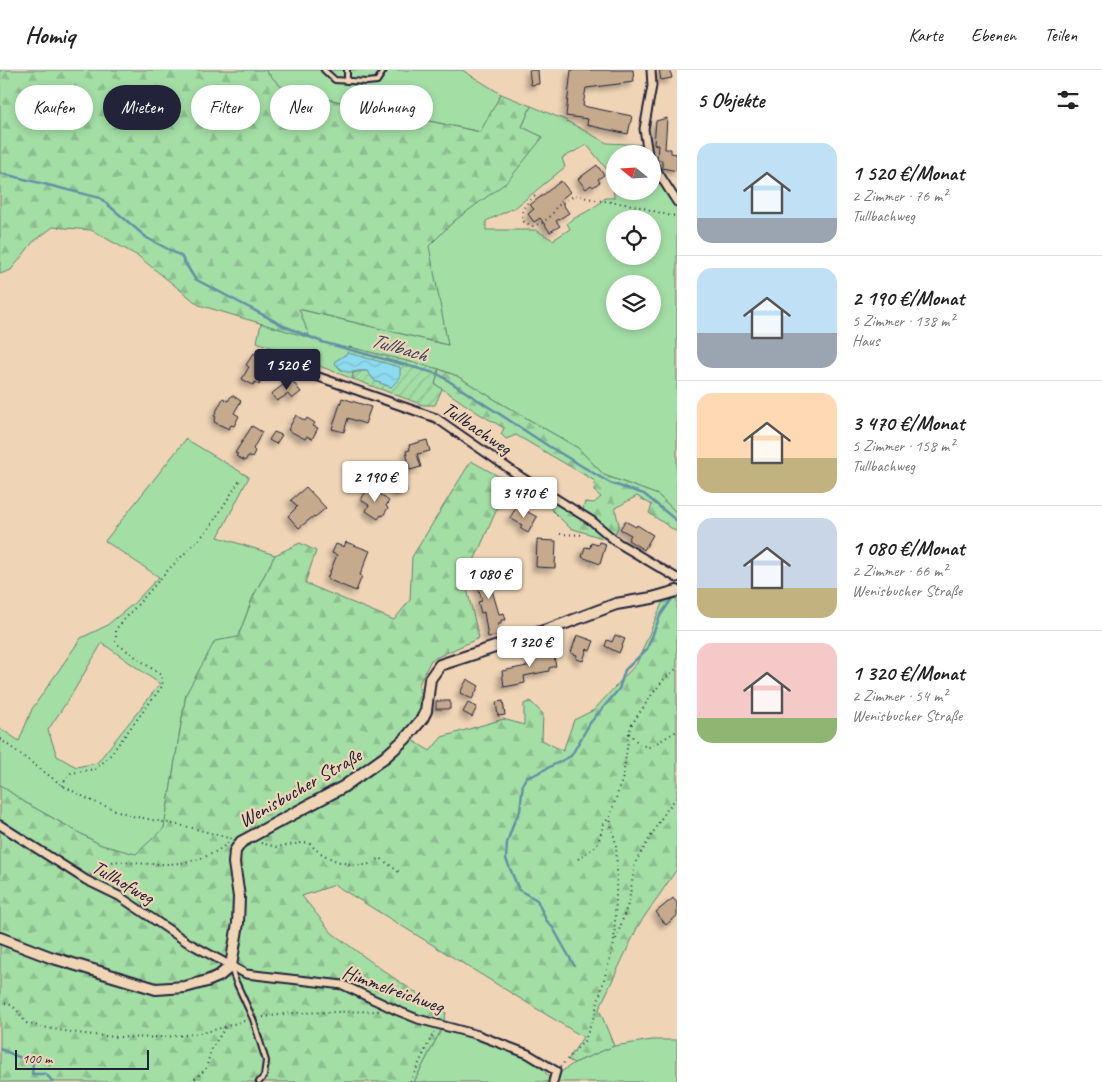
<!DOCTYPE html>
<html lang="de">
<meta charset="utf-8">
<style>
:root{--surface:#fff;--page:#f6f6f6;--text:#222;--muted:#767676;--line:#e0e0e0;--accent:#22223b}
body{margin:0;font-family:Caveat,sans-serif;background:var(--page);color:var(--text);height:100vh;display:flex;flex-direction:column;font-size:19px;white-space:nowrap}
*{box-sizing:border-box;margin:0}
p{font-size:16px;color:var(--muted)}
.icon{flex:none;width:28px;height:28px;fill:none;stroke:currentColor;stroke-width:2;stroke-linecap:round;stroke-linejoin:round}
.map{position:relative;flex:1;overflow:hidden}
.sheet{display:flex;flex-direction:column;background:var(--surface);width:425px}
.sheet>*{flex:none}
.hud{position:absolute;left:15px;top:15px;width:475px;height:45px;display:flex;gap:10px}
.needle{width:32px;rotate:288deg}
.tools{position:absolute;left:606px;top:75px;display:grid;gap:10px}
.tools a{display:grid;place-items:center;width:55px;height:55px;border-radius:50%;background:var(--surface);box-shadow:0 2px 8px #0003;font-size:25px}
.scale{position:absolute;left:15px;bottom:12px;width:134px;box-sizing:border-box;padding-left:5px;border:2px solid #22223b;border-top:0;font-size:14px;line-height:18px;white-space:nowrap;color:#22223b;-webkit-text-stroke:4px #efd4b6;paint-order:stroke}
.price{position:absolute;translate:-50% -42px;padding:0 11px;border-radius:5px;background:#fff;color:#222;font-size:16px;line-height:32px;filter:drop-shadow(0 1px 2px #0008)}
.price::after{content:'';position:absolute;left:50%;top:30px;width:15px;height:11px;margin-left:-8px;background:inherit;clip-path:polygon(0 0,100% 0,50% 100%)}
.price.on{background:var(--accent);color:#fff}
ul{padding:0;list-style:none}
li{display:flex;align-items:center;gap:15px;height:125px;padding:0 20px}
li+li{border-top:1px solid var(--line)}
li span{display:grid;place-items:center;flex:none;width:140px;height:100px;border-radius:15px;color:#555}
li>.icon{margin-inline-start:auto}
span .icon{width:60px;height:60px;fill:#fffc;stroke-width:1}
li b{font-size:21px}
h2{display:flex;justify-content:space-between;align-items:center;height:60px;padding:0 20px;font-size:21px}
.chip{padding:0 18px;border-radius:22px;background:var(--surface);box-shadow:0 2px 8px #0003;font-size:18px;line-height:45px}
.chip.on{background:var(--accent);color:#fff}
header{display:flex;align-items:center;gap:30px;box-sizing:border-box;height:70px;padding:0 25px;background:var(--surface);border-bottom:1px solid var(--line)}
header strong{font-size:24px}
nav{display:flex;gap:28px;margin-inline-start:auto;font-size:18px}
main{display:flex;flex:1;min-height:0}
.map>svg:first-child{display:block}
.grass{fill:#a3dea5;stroke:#628070;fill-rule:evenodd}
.forest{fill:url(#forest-firs);stroke:#628070}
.garden{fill:url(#garden-furrows);stroke:#628070}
.water{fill:url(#water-waves);stroke:#6390a6}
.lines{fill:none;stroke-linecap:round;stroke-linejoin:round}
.stream{stroke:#6390a6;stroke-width:2.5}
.building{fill:#c5aa8d;stroke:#22223b;filter:url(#shadow)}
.lane-casing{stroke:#22223b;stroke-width:8}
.street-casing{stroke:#22223b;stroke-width:11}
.secondary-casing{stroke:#22223b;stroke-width:14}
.path{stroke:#22223b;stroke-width:2;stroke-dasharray:1 4;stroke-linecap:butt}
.lane{stroke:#efd4b6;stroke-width:4}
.street{stroke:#efd4b6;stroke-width:7}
.secondary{stroke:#efd4b6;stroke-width:10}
.labels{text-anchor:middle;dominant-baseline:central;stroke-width:4.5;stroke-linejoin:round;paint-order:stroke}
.street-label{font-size:20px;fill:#22223b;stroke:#efd4b6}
.water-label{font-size:21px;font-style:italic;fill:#38475f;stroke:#efd4b6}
</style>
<header>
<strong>Homiq</strong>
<nav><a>Karte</a><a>Ebenen</a><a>Teilen</a></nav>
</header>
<main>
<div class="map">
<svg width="677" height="1012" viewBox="0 0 677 1012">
<defs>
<pattern id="forest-firs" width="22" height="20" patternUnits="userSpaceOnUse" patternTransform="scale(1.25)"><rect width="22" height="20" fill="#a3dea5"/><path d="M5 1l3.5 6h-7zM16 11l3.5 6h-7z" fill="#8cbe8f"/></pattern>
<pattern id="garden-furrows" width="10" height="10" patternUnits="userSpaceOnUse" patternTransform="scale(1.25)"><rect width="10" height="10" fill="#a3dea5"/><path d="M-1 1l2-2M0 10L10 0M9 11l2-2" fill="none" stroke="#8cbe8f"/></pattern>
<pattern id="water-waves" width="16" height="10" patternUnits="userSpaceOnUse" patternTransform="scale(1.25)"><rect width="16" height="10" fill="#8edaee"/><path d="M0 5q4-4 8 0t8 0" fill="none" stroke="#7abbcd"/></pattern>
<filter id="shadow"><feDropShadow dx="-4" dy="4" stdDeviation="2.5" flood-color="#0004"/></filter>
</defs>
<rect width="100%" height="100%" fill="#efd4b6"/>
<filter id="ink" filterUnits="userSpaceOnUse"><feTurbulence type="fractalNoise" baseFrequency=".02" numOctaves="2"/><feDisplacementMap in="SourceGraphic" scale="10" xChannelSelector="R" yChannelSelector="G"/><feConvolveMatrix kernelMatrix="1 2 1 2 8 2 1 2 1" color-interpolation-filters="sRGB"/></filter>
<g filter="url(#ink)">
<!-- grass -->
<g class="grass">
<polygon points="265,0 462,0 501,24 481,62 322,28 290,26"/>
<path d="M 531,36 L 563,49 L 607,73 L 650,75 C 656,93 666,109 677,125 L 677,443 L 658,425 L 604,405 L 578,378 L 502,334 L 457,306 L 439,299 L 349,277 L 348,283 L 334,292 L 341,300 L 353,303 L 353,309 L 257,272 L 261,253 L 309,267 L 298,239 L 448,275 L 428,176 L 543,67 L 522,57 ZM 587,75 L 613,107 L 614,128 L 605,128 C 594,140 580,144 567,153 L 570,159 L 553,170 L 536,160 L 486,160 L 486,151 L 516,137 L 565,97 L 562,88 ZM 615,84 L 652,84 L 652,121 L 615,121 ZM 615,149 L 652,149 L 652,186 L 615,186 ZM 615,214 L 652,214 L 652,251 L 615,251 Z"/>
<path d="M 186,369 L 249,407 L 218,467 L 275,485 L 253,527 L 238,567 L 186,624 L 164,759 L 136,785 L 101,775 L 26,733 L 0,715 L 0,658 L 19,671 L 32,639 L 81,568 L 106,556 L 133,534 L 159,507 L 105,471 ZM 102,573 L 160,614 L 97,693 L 76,697 L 57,686 L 48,660 L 72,624 Z"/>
<path d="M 441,960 C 467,966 544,982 550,1012 L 414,1012 Z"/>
<polygon points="652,970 677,970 677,1012 557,1012 561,1002 574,993 614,976"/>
</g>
<!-- forest -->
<g class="forest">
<polygon points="0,0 265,0 290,26 322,28 480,62 501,24 531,36 522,57 543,67 507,112 454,151 429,176 448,275 299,239 310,268 199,235 138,186 91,160 53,157 33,172 11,200 0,204"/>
<polygon points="439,299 457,306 502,334 578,378 604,405 658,425 677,443 677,462 649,443 652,435 637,426 615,438 619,455 612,471 570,458 549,437 537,412 582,442 585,432 594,433 601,427 594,421 595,411 516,365 506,369 501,364 504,358 478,343 435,314"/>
<polygon points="471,391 509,412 465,511 479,568 431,590 419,614 421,643 402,664 430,681 442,667 503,649 524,655 524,634 530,631 543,644 542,670 563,681 574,650 594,640 637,593 663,531 677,526 677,799 638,856 599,939 614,976 574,993 568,990 583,967 335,815 302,826 332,863 388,904 446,943 441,960 414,1012 0,1012 0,715 26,733 101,775 136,784 164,758 186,624 215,571 238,567 253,527 275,485 300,473 316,481 305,513 394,550 410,530 412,487"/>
</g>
<!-- garden -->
<polygon class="garden" points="349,277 439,299 435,314 442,319 435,335 423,335 353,309 353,303 362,301 367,301 375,311 391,317 348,283"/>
<!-- water -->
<path class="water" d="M 348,283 L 400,297 L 400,308 L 391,317 L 375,311 L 367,301 C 351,299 349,309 334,292 Z"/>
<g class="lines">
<!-- stream -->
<g class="stream">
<polyline points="0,103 100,128 147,168 181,186 195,209 284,256 322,272 438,304 550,377 610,413 644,424 677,451"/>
<polyline points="574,895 553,858 546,850 537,830 519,820 506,789 507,773 514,752 520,741 523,713 527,706 532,706 571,686 590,653 619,619 625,600 647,579 660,546 671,530"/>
<polyline points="0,979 33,993 32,1004 46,1004 53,1012"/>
</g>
</g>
<!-- building -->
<g class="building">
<polygon points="529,0 538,0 539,14 531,15"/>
<polygon points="571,0 633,0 634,12 586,18 583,36 632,46 628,64 587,55 588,49 566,46"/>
<polygon points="659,0 670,0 672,8 661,10"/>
<polygon points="667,48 665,79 671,79 671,83 677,84 677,101 662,98 662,90 657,90 658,75 654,74 656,51"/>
<polygon points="597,95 604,105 598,109 600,112 593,117 591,115 586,119 578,109"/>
<polygon points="561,111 570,122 560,130 569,143 556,151 560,156 550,162 540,148 534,152 528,144 534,139 530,135"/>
<polygon points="254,283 262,288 256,297 263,301 260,307 262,308 259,315 255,312 253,315 242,309 249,297 246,295"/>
<polygon points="291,309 301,322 292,329 288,324 277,331 271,324"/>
<polygon points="232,325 241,331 234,343 239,346 234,356 231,355 229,359 214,352 216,347 214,346 223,328 228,331"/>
<polygon points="342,328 371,337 365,354 348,348 344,362 332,359"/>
<polygon points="296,345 305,351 307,348 315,353 313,356 318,358 312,369 307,366 305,369 288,360"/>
<polygon points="252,356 262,362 253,379 255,381 252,388 248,386 245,391 236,386 238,384 235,383"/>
<polygon points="274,362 282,365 276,374 269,370"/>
<polygon points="427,370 430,381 417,384 421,397 410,400 406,381 410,380 409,375"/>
<polygon points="404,409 407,421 395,425 392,412"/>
<polygon points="369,416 389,431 386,436 388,438 383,446 381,445 378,449 366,441 369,435 361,430"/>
<polygon points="306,417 326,438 315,447 314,446 299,458 288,446 297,437 291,430"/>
<polygon points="517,436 537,447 528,463 520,458 522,455 510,448"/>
<polygon points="625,451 636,457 637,455 653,465 644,480 628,470 631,465 620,459"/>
<polygon points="537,470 556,471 555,498 536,497"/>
<polygon points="346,472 370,481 360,505 362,506 356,521 327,509 337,485 332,483 336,474 344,477"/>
<polygon points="599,472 606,474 600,494 582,487 585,477 590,478 591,473 598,475"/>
<polygon points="477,495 493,495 492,520 499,544 504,543 506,550 501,550 501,554 498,554 500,565 488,567 484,542 481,543 478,532 482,531 476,508"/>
<polygon points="577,565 594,571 590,581 587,579 583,591 576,589 577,585 571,583"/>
<polygon points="615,565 625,569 619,583 605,576 607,570 612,572"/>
<polygon points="552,578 556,596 549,598 549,601 524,606 525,613 504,617 502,601 532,595 530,583"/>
<polygon points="467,609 479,616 472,629 460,623"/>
<rect x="436" y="631" width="14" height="8"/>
<polygon points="503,631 505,645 498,646 496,632"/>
<polygon points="468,633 477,637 472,647 463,642"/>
<polygon points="673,828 677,833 677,846 666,855 656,842"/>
</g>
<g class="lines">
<!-- lane casing -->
<g class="lane-casing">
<g id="lane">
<polyline points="324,0 335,10 367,12 377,11 384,0"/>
<polyline points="347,0 347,11"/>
<polyline points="231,898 236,912 253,949 266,991 264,1006 259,1012"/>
</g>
</g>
<!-- street casing -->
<g class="street-casing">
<g id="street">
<polyline points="648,84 644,59 652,16 651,0"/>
<polyline points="652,93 677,132"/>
<polyline points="293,298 436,348 521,407 592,451 618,473 677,508"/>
<polyline points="0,755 86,810 119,826 187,872 246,904 343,915 398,941 418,949 478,965 528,984 556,1001 553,1012"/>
</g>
</g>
<!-- secondary casing -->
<g class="secondary-casing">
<polyline id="secondary" points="0,868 50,887 156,919 185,917 207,911 219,906 231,896 238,853 239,827 234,793 235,781 241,772 343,717 385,687 405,669 422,649 426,641 430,609 440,595 550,559 616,534 652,528 677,521"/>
</g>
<!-- path -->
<g class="path">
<path d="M 535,126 C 526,134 519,139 524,152 L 533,156 L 542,153 L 552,145 L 556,137 L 575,125 L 596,130 L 633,135 L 671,146 L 677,145"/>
<polyline points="560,464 585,465"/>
<polyline points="629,663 640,675 650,677 677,661"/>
<polyline points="0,669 63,716 92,731 132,746 189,757 232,769"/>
<polyline points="63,716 65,709 71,703 95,699 108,688 163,615 161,605 116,573 116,559 169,499 208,460 240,410"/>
<path d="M 261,773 L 276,777 L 308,772 C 321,787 345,797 366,795 C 370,794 376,791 380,788 L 399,802"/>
<polyline points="578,789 597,775 604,754 610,746"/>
<path d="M 91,805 L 102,800 L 114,791 C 153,795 198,800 229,772"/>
<polyline points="616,869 629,831 635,793 665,742 677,727"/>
<path d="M 0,933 C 14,932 19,943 26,953 C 82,967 143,972 200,963 C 217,960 232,954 248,950"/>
<polyline points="258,948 291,943 380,941"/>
<polyline points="560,997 585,970 594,946 614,874 617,801 616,774 611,755 610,746 623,707 629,663 632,654 653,623 666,607 677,598"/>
<polyline points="191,1012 206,999 211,980 226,956"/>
<polyline points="410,1012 434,962"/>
</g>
<!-- lane -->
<use href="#lane" class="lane"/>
<!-- street -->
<use href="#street" class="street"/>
<!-- secondary -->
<use href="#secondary" class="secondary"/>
</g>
</g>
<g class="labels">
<!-- street labels -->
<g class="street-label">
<text transform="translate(477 358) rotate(34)">Tullbachweg</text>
<text transform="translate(300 718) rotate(-30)">Wenisbucher Straße</text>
<text transform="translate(123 812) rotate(30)">Tullhofweg</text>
<text transform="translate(393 919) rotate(20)">Himmelreichweg</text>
</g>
<!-- water labels -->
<g class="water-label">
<text transform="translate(399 277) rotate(16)">Tullbach</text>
</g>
</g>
</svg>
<div class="tools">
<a><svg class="needle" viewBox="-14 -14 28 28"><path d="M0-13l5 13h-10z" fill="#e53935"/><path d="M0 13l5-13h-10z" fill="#767676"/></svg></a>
<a><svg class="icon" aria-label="locate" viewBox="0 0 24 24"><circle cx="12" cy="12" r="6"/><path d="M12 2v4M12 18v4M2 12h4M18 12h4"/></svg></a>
<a><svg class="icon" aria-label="layers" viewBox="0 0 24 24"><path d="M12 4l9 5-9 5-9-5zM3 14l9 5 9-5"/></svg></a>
</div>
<div class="scale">100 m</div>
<b class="price on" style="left:287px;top:321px">1 520 €</b>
<b class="price" style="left:375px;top:433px">2 190 €</b>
<b class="price" style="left:524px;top:449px">3 470 €</b>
<b class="price" style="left:489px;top:530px">1 080 €</b>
<b class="price" style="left:530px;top:598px">1 320 €</b>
<div class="hud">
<a class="chip">Kaufen</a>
<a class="chip on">Mieten</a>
<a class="chip">Filter</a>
<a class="chip">Neu</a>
<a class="chip">Wohnung</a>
</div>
</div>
<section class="sheet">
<h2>5 Objekte<svg class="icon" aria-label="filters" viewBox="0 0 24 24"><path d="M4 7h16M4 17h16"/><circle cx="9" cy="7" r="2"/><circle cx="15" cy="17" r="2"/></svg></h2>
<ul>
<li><span style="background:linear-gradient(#bfe0f5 75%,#9aa5b1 0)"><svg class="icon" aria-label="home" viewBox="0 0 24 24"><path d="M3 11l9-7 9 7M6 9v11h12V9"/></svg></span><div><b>1 520 €/Monat</b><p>2 Zimmer · 76 m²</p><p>Tullbachweg</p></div></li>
<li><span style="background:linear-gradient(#bfe0f5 65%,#9aa5b1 0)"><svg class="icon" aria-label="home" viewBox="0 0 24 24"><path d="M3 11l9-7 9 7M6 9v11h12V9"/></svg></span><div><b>2 190 €/Monat</b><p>5 Zimmer · 138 m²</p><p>Haus</p></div></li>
<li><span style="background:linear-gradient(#ffd9b3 65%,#c2b280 0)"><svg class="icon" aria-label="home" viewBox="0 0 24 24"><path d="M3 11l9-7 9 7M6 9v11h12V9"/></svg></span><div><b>3 470 €/Monat</b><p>5 Zimmer · 158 m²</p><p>Tullbachweg</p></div></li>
<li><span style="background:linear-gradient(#c9d6e8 70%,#c2b280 0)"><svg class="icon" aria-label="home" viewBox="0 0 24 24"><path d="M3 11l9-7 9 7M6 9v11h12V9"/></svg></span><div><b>1 080 €/Monat</b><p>2 Zimmer · 66 m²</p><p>Wenisbucher Straße</p></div></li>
<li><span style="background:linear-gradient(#f6c9c9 75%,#8fb573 0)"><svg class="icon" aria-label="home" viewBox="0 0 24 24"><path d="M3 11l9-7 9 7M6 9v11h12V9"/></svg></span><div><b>1 320 €/Monat</b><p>2 Zimmer · 54 m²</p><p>Wenisbucher Straße</p></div></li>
</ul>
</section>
</main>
